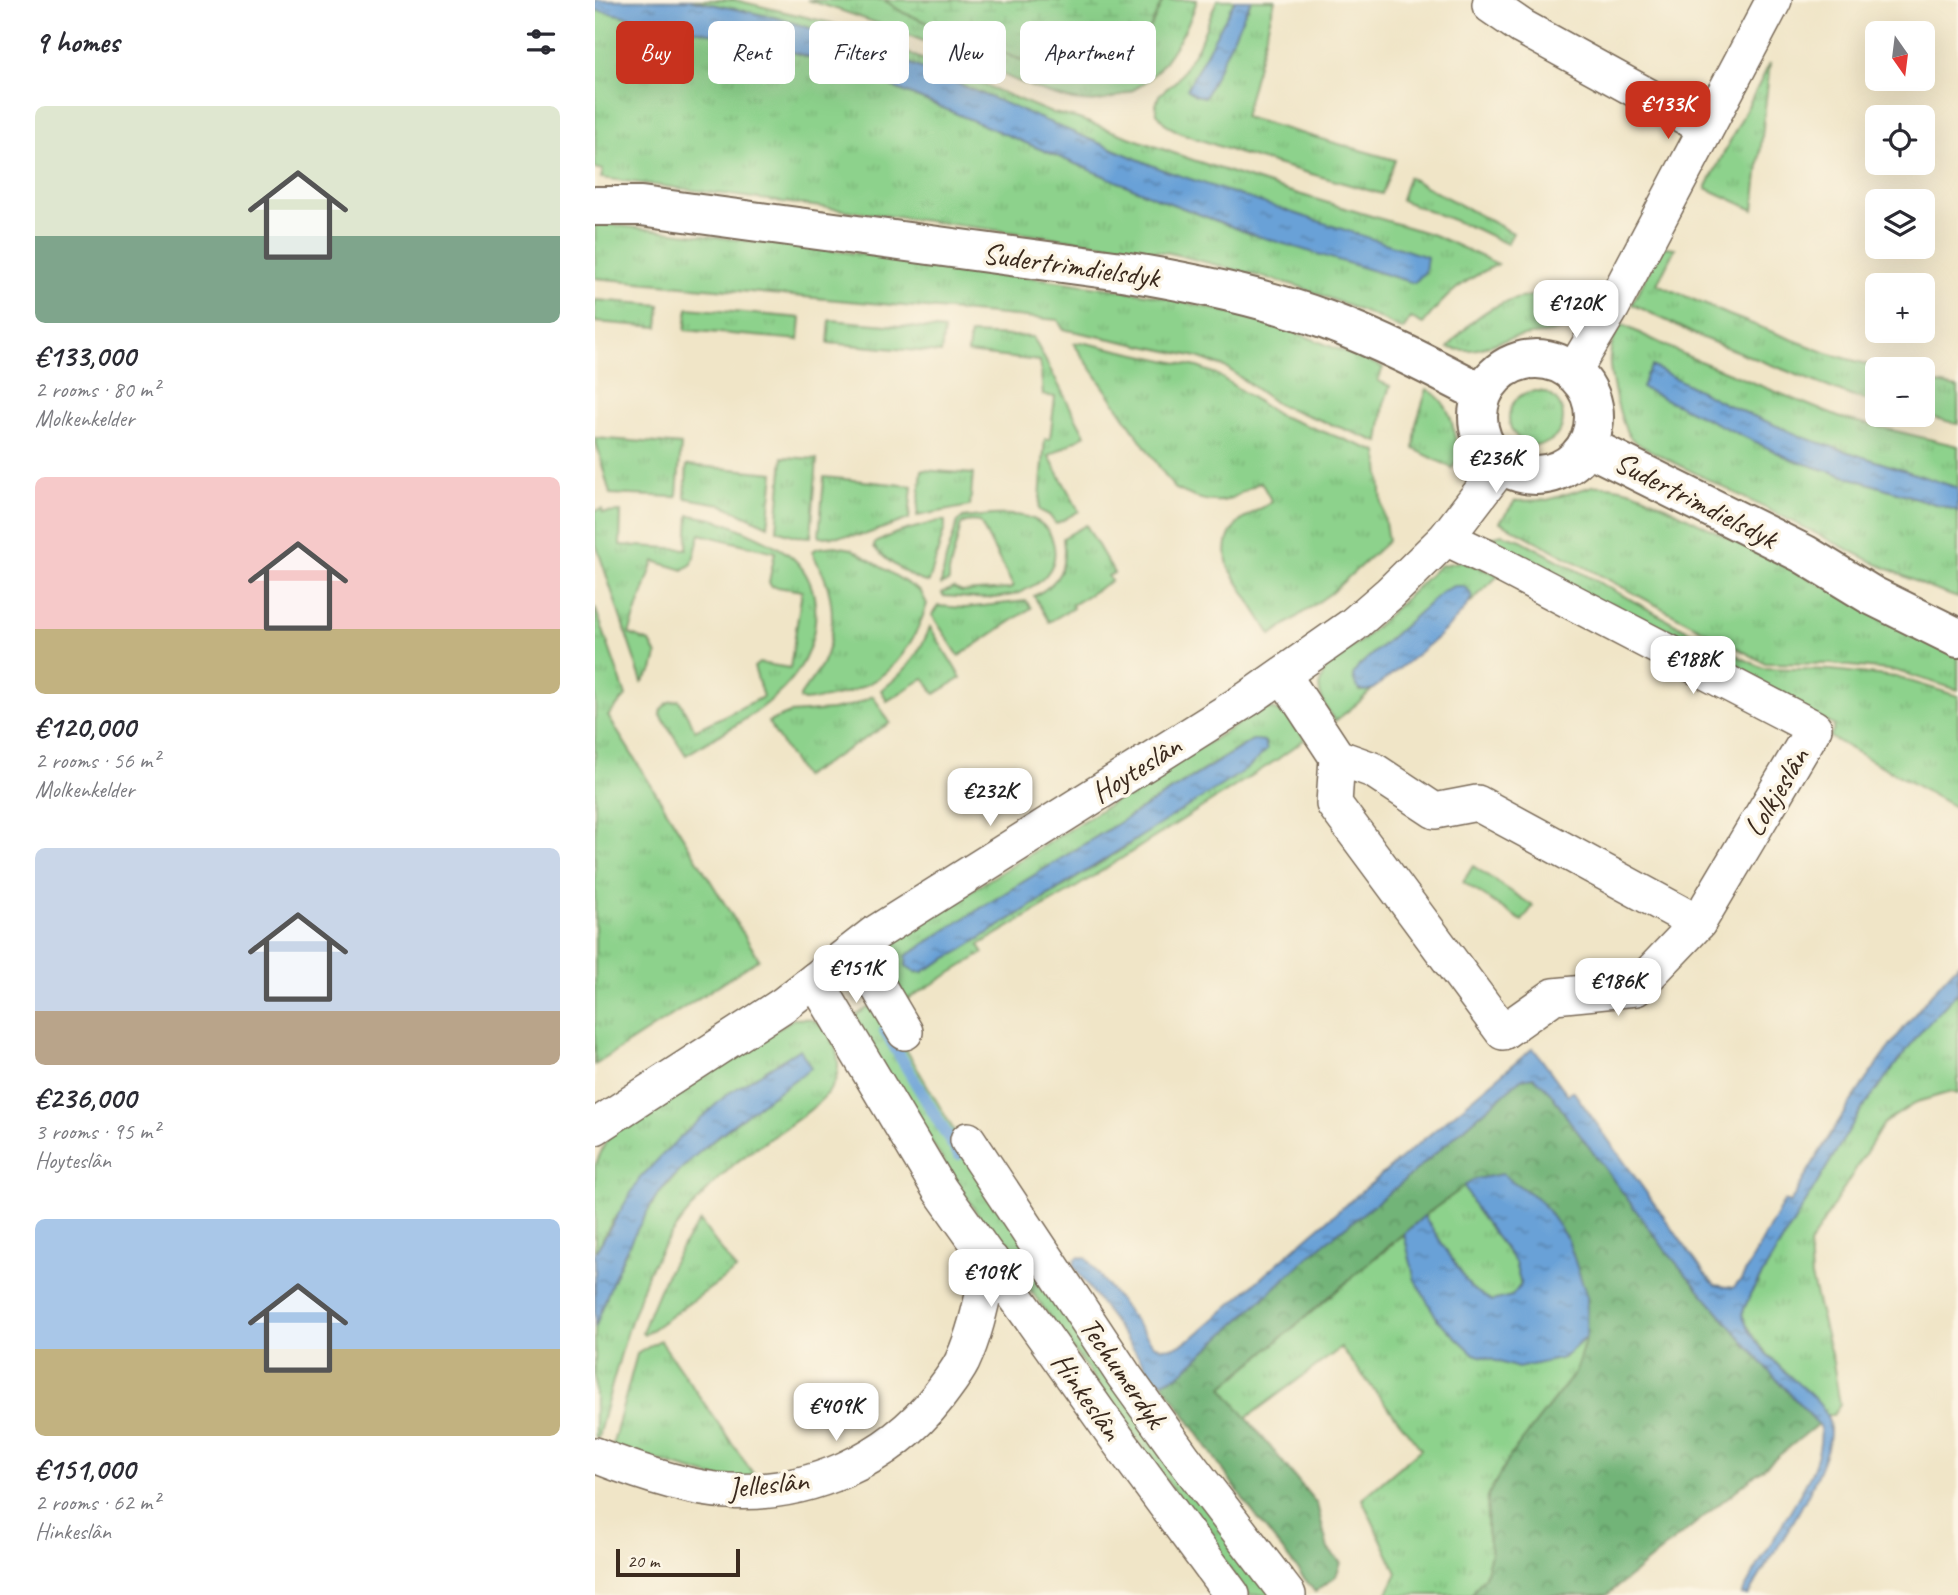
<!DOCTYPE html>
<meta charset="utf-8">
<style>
:root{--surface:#fff;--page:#f2f2f3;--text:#2b2b33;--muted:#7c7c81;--accent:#c8321e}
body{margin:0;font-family:Caveat,sans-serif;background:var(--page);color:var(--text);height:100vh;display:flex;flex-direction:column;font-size:26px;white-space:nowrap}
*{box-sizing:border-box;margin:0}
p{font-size:23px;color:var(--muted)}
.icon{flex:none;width:38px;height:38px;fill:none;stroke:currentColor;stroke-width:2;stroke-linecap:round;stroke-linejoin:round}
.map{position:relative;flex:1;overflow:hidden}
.sheet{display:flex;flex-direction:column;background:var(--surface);width:595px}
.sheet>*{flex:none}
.top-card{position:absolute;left:21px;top:21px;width:665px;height:63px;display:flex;gap:14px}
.needle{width:46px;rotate:166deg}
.fabs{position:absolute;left:1270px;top:21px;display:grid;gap:14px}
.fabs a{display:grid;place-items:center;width:70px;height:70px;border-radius:10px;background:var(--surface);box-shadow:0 7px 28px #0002;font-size:35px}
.scale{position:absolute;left:21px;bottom:18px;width:124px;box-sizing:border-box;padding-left:7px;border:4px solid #3b2a1e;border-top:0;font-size:19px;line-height:24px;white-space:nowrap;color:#3b2a1e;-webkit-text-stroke:5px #fcf5e5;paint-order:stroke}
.price{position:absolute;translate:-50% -60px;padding:0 16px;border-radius:14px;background:#fff;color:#222;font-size:23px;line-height:46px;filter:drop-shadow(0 2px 4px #0008)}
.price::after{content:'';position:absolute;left:50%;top:42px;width:21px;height:16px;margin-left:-10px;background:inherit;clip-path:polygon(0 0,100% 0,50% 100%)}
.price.selected{background:var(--accent);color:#fff}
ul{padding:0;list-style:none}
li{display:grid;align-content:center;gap:14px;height:371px;padding:0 35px}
li span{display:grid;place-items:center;height:217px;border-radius:10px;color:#555}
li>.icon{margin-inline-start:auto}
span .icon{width:126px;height:126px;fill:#fffc;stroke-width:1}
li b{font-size:30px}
h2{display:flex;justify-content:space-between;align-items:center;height:84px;padding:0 35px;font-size:30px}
.chip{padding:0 24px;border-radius:10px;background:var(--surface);box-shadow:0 7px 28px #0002;font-size:24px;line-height:63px}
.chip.selected{background:var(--accent);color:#fff}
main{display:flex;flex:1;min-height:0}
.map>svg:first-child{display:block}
.grass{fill:url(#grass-tufts);stroke:#647e55;stroke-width:2;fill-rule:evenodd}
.forest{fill:url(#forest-crowns);stroke:#566f4b;stroke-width:2}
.wetland{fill:url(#wetland-marsh);stroke:#647e55;stroke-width:2}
.pitch{fill:#8dd28c;stroke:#647e55;stroke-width:2}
.water{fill:url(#water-ripples);stroke:#52667a;stroke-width:2}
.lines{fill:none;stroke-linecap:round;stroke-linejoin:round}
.stream{stroke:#69a1d7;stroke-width:12}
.street-casing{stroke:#7a6b59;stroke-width:38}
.secondary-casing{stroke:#7a6b59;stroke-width:42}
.street{stroke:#fff;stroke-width:35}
.secondary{stroke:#fff;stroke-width:38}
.labels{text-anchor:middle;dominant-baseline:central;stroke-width:7;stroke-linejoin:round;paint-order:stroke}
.street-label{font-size:30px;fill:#3b2a1e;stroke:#fcf5e5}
</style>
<main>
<section class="sheet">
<h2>9 homes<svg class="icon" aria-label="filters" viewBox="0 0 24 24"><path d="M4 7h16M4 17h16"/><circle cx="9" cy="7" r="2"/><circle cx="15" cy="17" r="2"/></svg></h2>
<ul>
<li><span style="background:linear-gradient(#dfe7d0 60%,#7fa58c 0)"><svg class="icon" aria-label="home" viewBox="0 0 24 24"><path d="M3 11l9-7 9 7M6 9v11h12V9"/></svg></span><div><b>€133,000</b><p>2 rooms · 80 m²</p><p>Molkenkelder</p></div></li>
<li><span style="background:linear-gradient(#f6c9c9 70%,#c2b280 0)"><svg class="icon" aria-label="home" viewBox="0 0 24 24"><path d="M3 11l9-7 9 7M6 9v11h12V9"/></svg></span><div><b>€120,000</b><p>2 rooms · 56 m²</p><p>Molkenkelder</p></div></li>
<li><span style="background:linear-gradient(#c9d6e8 75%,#b9a48a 0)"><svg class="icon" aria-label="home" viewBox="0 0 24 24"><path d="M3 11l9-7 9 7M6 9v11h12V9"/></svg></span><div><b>€236,000</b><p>3 rooms · 95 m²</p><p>Hoyteslân</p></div></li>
<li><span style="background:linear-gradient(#a9c7e8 60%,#c2b280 0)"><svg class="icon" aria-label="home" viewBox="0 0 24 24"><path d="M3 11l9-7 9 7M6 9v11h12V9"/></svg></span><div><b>€151,000</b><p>2 rooms · 62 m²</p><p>Hinkeslân</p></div></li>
</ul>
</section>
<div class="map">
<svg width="1363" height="1595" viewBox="0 0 1363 1595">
<defs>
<pattern id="grass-tufts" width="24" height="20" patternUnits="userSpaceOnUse" patternTransform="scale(1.75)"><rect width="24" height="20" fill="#8dd28c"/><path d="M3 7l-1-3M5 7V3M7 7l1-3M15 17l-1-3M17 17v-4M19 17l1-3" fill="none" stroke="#7bb478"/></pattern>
<pattern id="forest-crowns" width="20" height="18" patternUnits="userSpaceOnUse" patternTransform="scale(1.75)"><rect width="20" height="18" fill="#72b478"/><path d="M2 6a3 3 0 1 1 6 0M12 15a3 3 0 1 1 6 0" fill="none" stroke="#5f9362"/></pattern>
<pattern id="wetland-marsh" width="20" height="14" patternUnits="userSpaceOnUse" patternTransform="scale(1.75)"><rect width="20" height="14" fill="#8dd28c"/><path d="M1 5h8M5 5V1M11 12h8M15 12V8" fill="none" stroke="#7bb478"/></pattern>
<pattern id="water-ripples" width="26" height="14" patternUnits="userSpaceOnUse" patternTransform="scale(1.75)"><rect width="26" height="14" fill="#69a1d7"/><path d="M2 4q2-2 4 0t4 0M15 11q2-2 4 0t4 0" fill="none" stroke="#5883ae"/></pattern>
</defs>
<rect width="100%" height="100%" fill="#fcf5e5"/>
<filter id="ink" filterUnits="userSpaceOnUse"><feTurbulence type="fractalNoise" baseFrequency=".0143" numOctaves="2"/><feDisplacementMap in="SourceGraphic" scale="14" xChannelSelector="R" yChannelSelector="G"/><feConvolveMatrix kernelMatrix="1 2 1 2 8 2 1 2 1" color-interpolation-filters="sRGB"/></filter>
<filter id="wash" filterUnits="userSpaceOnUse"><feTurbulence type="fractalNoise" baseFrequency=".00686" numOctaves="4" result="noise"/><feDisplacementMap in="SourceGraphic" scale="28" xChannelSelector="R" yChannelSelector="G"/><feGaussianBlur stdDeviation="1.57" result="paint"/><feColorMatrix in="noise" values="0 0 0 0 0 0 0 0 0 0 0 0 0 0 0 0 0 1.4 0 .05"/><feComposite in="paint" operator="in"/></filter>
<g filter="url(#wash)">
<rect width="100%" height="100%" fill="#f0e5c7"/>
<!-- grass -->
<g class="grass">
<path d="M 97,0 L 140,0 L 236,23 L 279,39 L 454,112 L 481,118 L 598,160 L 687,189 L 839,235 L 903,264 C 868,281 852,293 828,324 L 816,318 L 808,330 L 781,317 L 703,286 L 575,253 L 6,178 L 8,170 L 0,168 L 0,10 L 174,45 L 260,71 L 559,197 L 656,234 L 726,254 L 568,170 L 273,46 L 182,18 Z"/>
<path d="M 212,0 L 289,0 L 309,13 L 446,68 L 496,74 L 543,54 L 568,0 L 602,0 C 595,25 574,60 556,77 C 543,90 521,99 503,101 C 465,106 408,73 372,59 C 320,37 267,16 212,0 Z"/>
<polygon points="622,0 640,0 638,3 653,9 656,0 680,0 649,117 800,160 787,194 646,154 586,133 571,125 562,113 561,105 564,95 582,80 603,47"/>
<polygon points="1175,63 1159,210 1111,188"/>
<polygon points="813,177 918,233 912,244 881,229 806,200"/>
<polygon points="0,223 285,256 553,294 633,312 687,327 788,367 783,381 795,386 789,404 784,442 682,404 632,368 602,357 468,329 463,320 0,278"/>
<polygon points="1071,247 1080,248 1062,284 1134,315 1232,353 1288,369 1283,369 1283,403 1256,396 1105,337 1037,304 1066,249"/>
<path d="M 954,294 L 966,294 L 989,305 C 985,313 980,321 972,327 C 957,336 940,333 923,337 C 894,342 887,355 853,348 C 882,311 907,297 954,294 Z"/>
<polygon points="0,300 65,305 63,327 0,322"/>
<polygon points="93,308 206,318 204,340 90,330"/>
<polygon points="235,320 349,330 346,353 233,343"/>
<path d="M 1026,324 L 1092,356 L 1246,418 L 1363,446 L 1363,488 L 1210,438 L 1130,404 L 1057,366 L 1047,387 L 1198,460 L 1363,511 L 1363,598 L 1337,589 L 1278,562 L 1048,447 C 1044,444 1038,441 1035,437 C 1026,426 1013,370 1015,356 C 1016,344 1020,334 1026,324 Z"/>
<polygon points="375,334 438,337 490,435 454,456 484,511 461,524 454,515 444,510 450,439 455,439 460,397 448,395 445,361 373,353"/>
<path d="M 486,342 L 602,367 L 621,374 L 683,415 L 783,452 L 787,504 L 793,541 L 736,593 L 676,635 L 633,566 C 624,527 649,518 677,502 L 666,482 C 656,486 647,493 637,498 C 618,507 596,496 579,488 L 479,344 Z"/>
<polygon points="1328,381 1363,388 1363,424 1328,415"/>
<path d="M 832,389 C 859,404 859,431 863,459 L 857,468 L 819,449 L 821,424 Z"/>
<circle cx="941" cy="418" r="27"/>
<polygon points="0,438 86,445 82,495 80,497 15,494"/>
<polygon points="188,457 222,459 216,537 200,536 182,530"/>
<polygon points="92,465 179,473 173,526 126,504 90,498"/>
<polygon points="327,470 378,474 375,506 322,516"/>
<polygon points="229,477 317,486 314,519 269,535 224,537"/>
<path d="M 998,486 C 1017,485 1031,488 1048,495 L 1363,653 L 1363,690 L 1302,671 L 1236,664 L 1170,663 L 905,522 L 920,501 L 952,500 Z"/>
<path d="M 7,509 L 8,513 L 26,512 L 25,545 L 92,549 L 94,515 C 103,517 112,517 121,520 C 140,526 184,545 198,558 C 232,590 224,647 196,680 C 170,712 126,733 91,755 L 65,714 L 66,709 L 74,702 L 84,700 L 100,730 L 168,697 L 159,667 L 164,663 L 195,668 L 207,591 L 176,586 L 174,582 L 180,552 L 105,534 L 97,564 L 88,570 L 59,561 L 34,634 L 55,642 L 62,655 L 58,670 L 47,682 L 0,541 L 0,511 Z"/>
<path d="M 397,515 C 410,515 427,513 440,520 C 460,530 466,558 451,575 C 445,583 433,589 424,593 C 401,601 372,598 348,596 L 347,593 L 358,588 L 367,592 L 415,589 L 418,586 L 385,522 C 379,521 371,520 366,525 L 354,572 L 354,581 L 346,585 L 346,584 L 351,559 L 363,521 L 367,518 Z"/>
<path d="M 344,521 L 350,521 L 350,527 L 334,582 C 320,582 288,558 279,547 L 280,543 L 301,533 Z"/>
<path d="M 491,525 L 519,573 L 513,576 L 516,581 L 477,605 L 478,608 L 454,622 L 439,596 C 465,583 472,567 468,538 Z"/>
<polygon points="907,534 926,540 1119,645 1168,668 1236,670 1301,677 1363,696 1363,809 1235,737 1240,726 1002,602 895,540 896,537"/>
<path d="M 240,546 L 257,549 L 326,592 L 332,604 C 312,668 276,695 209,701 L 205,699 L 205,696 C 212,685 221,675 227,664 C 240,638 240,603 229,576 C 226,568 220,560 217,551 L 223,548 Z"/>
<polygon points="867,561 904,575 875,603 877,596 859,586 848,591 764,666 765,691 770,691 778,689 763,703 740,721 730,707 725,693 724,686 731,666 767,640 844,566"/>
<polygon points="431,601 436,608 364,656 337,615 343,606 370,608"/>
<polygon points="0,607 31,696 13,716 164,959 0,1065"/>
<path d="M 335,627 L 366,678 L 340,694 L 329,678 L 292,701 L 286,690 C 310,674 325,653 335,627 Z"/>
<polygon points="278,696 295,723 208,777 173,722 195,713 237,710 259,705"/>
<path d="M 673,708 C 690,711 701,724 710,739 L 683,759 L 480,888 L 384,945 L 389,953 L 306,1003 C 296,980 282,963 299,939 L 667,709 ZM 657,740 L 669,741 L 672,745 L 528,849 L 362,953 L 327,972 L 311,956 L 365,921 Z"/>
<path d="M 1363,992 L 1363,1094 L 1356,1092 L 1322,1102 L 1289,1123 L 1214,1245 L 1216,1277 L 1238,1362 L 1245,1405 L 1238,1415 L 1232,1415 C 1205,1380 1163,1357 1147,1314 L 1155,1295 L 1266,1110 L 1327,1030 Z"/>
<polygon points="278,1007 296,1024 361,1134 682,1595 655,1595 641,1578 392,1229 257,1018 272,1008"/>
<path d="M 198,1019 C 203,1019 209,1018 214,1019 C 238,1025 249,1060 240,1081 C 228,1111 159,1144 134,1169 C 103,1198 75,1230 55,1269 C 49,1280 46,1292 42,1304 C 26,1347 15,1393 3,1437 L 0,1437 L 0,1328 L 19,1277 L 39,1234 L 63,1195 L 98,1157 L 149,1116 L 215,1068 L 205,1050 L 18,1220 L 0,1253 L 0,1166 L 13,1136 Z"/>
<polygon points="869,1186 881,1210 920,1262 926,1285 917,1296 897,1301 876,1288 829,1216"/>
<path d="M 105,1221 L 141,1270 L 49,1335 L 47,1333 C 61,1292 78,1255 105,1221 Z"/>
<polygon points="809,1234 820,1280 968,1358 991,1337 980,1373 916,1455 893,1495 892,1530 896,1554 890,1576 876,1595 791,1595 802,1573 767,1499 826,1449 746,1348 651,1418 627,1388"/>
<polygon points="65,1340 164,1482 132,1481 17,1447 42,1354"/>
</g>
<!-- forest -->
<polygon class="forest" points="939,1077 946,1082 955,1092 974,1120 1071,1251 1174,1371 1223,1424 1012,1595 876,1595 890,1576 896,1554 892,1530 893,1495 916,1455 980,1373 991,1337 880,1179 829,1216 627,1388 722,1504 733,1549 746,1563 741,1576 720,1592 653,1506 567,1382 584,1375 721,1250 804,1185 926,1079"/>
<!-- wetland -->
<polygon class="wetland" points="289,0 568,0 543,54 516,69 496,74 446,68 309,13"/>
<!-- pitch -->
<polygon class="pitch" points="878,866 938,906 927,921 868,882"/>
<!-- water -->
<g class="water">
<polygon points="0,0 97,0 182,18 273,46 568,170 832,257 830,272 819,283 656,234 559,197 260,71 174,45 0,10"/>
<polygon points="640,0 656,0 610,97 600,95 592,89"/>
<polygon points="1057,366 1130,404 1210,438 1363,488 1363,511 1198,460 1047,388 1051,375"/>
<path d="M 859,586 L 868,586 L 874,591 L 877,596 C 868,623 801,670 778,689 C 765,694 760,688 758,675 L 764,666 L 848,591 Z"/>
<polygon points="658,740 669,741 672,750 652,769 362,953 327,972 321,972 311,966 311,956 365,921"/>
<path d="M 1363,964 L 1363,992 L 1327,1030 L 1266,1110 L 1155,1295 L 1147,1314 C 1159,1349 1189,1371 1216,1395 C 1226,1405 1236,1417 1235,1432 C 1235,1442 1230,1454 1227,1463 C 1209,1510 1179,1552 1153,1595 L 1146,1595 C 1159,1572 1173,1548 1187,1525 C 1203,1496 1230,1461 1225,1426 L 1174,1371 L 1071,1251 L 974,1120 L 955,1092 L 939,1077 L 926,1079 L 804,1185 L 721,1250 L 584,1375 L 567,1382 L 558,1376 L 479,1267 L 480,1260 L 483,1257 L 491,1258 L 558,1344 L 566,1348 L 580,1347 L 599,1337 L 717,1233 L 938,1048 L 973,1095 L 978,1091 L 1110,1274 L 1120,1285 L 1138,1288 L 1146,1280 L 1189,1201 L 1195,1203 C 1243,1118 1296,1036 1363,964 Z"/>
<path d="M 205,1049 L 216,1068 C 163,1106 106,1143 64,1193 C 58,1200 54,1209 50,1216 C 28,1251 14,1289 0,1328 L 0,1253 L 45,1178 L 75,1147 L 131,1095 Z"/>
<polygon points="907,1174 946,1201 973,1240 992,1297 991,1337 968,1358 923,1368 879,1354 843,1320 820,1280 809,1234 829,1216 876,1288 897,1301 917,1296 926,1284 920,1262 881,1210 869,1186 880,1179"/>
</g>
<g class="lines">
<!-- stream -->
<polyline class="stream" points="290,1031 363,1154"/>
</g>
</g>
<g filter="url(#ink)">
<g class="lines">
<!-- street casing -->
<g class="street-casing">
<g id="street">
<polyline points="896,0 895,5 927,27 1111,128"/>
<polyline points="978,372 1017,307 1179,0"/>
<polyline points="851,538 895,559 1219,728 1103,923"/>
<polyline points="688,675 742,757 739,804 908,1032 959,996 1041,988 1103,923 882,803 840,811 778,770 742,757"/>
<polyline points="261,949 310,1032"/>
<polyline points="220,980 345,1190 525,1443 637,1595"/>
<polyline points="0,1127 188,1005 279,934 654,698 758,625 795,593 851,538 907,465"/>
<polyline points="373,1140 528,1374 589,1459 693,1595"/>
<path d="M 0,1455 C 38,1470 93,1489 133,1491 C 213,1496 294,1460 343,1397 C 351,1386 361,1374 367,1362 C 382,1330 388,1294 396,1260"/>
</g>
</g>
<!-- secondary casing -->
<g class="secondary-casing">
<g id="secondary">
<path d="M 0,206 L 46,206 L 527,271 C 596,282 665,296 731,320 C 785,340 837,367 887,393"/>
<circle cx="941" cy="417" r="58"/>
<polyline points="992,446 1209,554 1276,595 1363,638"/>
</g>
</g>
<!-- street -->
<use href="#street" class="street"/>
<!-- secondary -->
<use href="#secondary" class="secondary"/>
</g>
</g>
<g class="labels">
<!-- street labels -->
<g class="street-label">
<text transform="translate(476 265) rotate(8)">Sudertrimdielsdyk</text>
<text transform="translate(1101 500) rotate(27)">Sudertrimdielsdyk</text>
<text transform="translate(541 769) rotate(-32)">Hoyteslân</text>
<text transform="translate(1181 792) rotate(-59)">Lolkjeslân</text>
<text transform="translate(528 1372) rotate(55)">Techumerdyk</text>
<text transform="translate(492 1396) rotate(55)">Hinkeslân</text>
<text transform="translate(173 1484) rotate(-6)">Jelleslân</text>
</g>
</g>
</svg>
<div class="fabs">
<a><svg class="needle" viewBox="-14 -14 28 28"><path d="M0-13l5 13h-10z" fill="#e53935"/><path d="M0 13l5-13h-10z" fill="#7c7c81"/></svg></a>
<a><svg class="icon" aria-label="locate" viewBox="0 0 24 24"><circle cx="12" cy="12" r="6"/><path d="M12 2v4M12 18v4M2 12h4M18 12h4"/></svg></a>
<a><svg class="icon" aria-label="layers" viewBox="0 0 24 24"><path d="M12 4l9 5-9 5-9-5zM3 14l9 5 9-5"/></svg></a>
<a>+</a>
<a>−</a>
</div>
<div class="scale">20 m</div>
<b class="price selected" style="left:1073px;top:141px">€133K</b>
<b class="price" style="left:981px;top:340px">€120K</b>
<b class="price" style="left:901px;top:495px">€236K</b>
<b class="price" style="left:1098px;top:696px">€188K</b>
<b class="price" style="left:395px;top:828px">€232K</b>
<b class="price" style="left:261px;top:1005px">€151K</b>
<b class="price" style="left:1023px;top:1018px">€186K</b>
<b class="price" style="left:396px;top:1309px">€109K</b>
<b class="price" style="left:241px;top:1443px">€409K</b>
<div class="top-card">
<a class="chip selected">Buy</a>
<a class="chip">Rent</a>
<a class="chip">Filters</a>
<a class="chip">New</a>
<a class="chip">Apartment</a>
</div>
</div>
</main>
